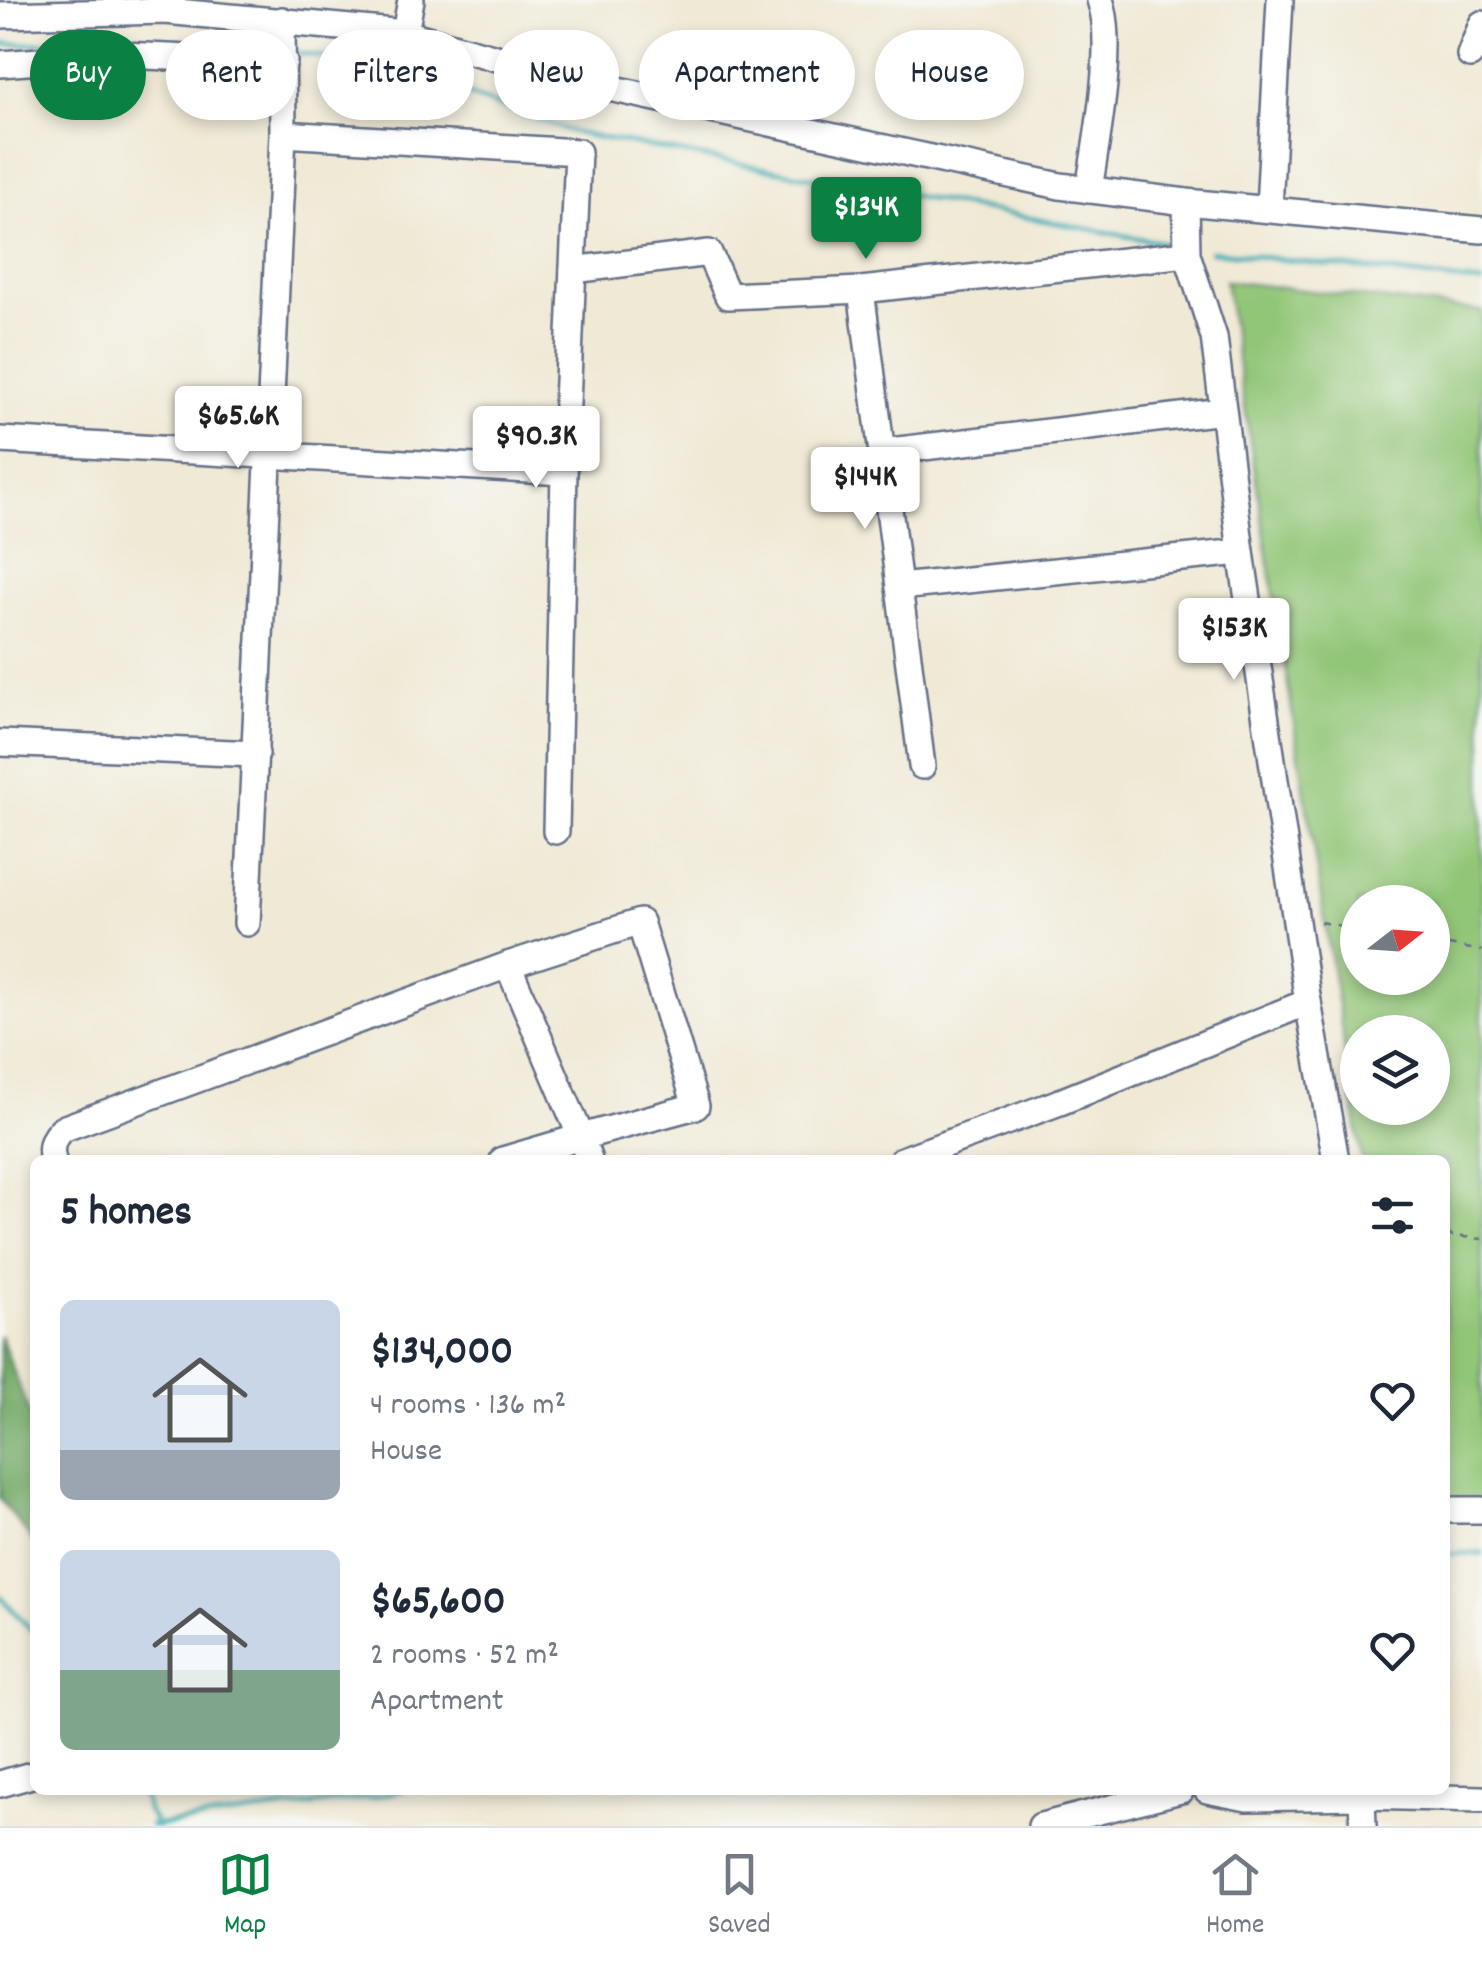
<!DOCTYPE html>
<meta charset="utf-8">
<style>
:root{--surface:#fff;--page:#f6f6f7;--text:#1f2937;--muted:#747a83;--line:#e0e1e3;--accent:#0b8043}
body{margin:0;font-family:Dekko,sans-serif;background:var(--page);color:var(--text);height:100vh;display:flex;flex-direction:column;font-size:38px;white-space:nowrap}
*{box-sizing:border-box;margin:0}
p{font-size:32px;color:var(--muted)}
.icon{flex:none;width:55px;height:55px;fill:none;stroke:currentColor;stroke-width:2;stroke-linecap:round;stroke-linejoin:round}
.map{position:relative;flex:1;overflow:hidden}
.details{position:absolute;left:30px;top:1155px;width:1420px;height:640px;display:flex;flex-direction:column;background:var(--surface);border-radius:15px;box-shadow:0 5px 15px #0003}
.details>*{flex:none}
.banner{position:absolute;left:30px;top:30px;width:1422px;height:90px;display:flex;gap:20px}
.needle{width:65px;rotate:73deg}
.tools{position:absolute;left:1340px;top:885px;display:grid;gap:20px}
.tools a{display:grid;place-items:center;width:110px;height:110px;border-radius:50%;background:var(--surface);box-shadow:0 5px 15px #0003;font-size:50px}
.price{position:absolute;translate:-50% -85px;padding:0 22px;border-radius:10px;background:#fff;color:#222;font-size:32px;line-height:65px;filter:drop-shadow(0 2px 5px #0008)}
.price::after{content:'';position:absolute;left:50%;top:60px;width:30px;height:22px;margin-left:-15px;background:inherit;clip-path:polygon(0 0,100% 0,50% 100%)}
.price.on{background:var(--accent);color:#fff}
ul{padding:0;list-style:none}
li{display:flex;align-items:center;gap:30px;height:250px;padding:0 30px}
li span{display:grid;place-items:center;flex:none;width:280px;height:200px;border-radius:15px;color:#555}
li>.icon{margin-inline-start:auto}
span .icon{width:120px;height:120px;fill:#fffc;stroke-width:1}
li b{font-size:42px}
h2{display:flex;justify-content:space-between;align-items:center;height:120px;padding:0 30px;font-size:42px}
.chip{padding:0 35px;border-radius:45px;background:var(--surface);box-shadow:0 5px 15px #0003;font-size:35px;line-height:90px}
.chip.on{background:var(--accent);color:#fff}
.tabs{display:flex;justify-content:space-around;align-items:center;height:140px;border-top:2px solid var(--line);background:var(--surface);font-size:28px;color:var(--muted)}
.tabs a{display:grid;justify-items:center;gap:5px}
.tabs .on{color:var(--accent)}
.map>svg:first-child{display:block}
.green{fill:#92c677;stroke:#567a6a;stroke-width:2.5;fill-rule:evenodd}
.forest{fill:#75ab68;stroke:#486d63;stroke-width:2.5}
.lines{fill:none;stroke-linecap:round;stroke-linejoin:round}
.stream{stroke:#3bacb4;stroke-width:5}
.minor-casing{stroke:#667088;stroke-width:30}
.path{stroke:#667088;stroke-width:2.5;stroke-dasharray:8 8;stroke-linecap:butt}
.minor{stroke:#fff;stroke-width:25}
</style>
<div class="map">
<svg width="1482" height="1826" viewBox="0 0 1482 1826">
<rect width="100%" height="100%" fill="#f6f6f2"/>
<filter id="ink" filterUnits="userSpaceOnUse"><feTurbulence type="fractalNoise" baseFrequency=".01" numOctaves="2"/><feDisplacementMap in="SourceGraphic" scale="20" xChannelSelector="R" yChannelSelector="G"/><feConvolveMatrix kernelMatrix="1 2 1 2 8 2 1 2 1" color-interpolation-filters="sRGB"/></filter>
<filter id="wash" filterUnits="userSpaceOnUse"><feTurbulence type="fractalNoise" baseFrequency=".0048" numOctaves="4" result="noise"/><feDisplacementMap in="SourceGraphic" scale="40" xChannelSelector="R" yChannelSelector="G"/><feGaussianBlur stdDeviation="2.25" result="paint"/><feColorMatrix in="noise" values="0 0 0 0 0 0 0 0 0 0 0 0 0 0 0 0 0 1.4 0 .05"/><feComposite in="paint" operator="in"/></filter>
<g filter="url(#wash)">
<rect width="100%" height="100%" fill="#f0e9d5"/>
<!-- green -->
<path class="green" d="M 1225,281 L 1482,311 L 1482,1500 L 1445,1501 L 1445,1160 L 1362,1160 ZM 1358,902 L 1432,902 L 1432,978 L 1358,978 ZM 1358,1032 L 1432,1032 L 1432,1108 L 1358,1108 Z"/>
<!-- forest -->
<polygon class="forest" points="0,1335 35,1428 35,1544 0,1499"/>
<g class="lines">
<!-- stream -->
<g class="stream">
<polyline points="0,44 121,43"/>
<polyline points="295,53 386,66 576,133 1164,243"/>
<polyline points="1211,251 1482,283"/>
<polyline points="1445,1554 1482,1553"/>
<polyline points="0,1596 35,1634"/>
<polyline points="141,1790 147,1810 157,1826"/>
<polyline points="150,1826 374,1797 402,1790"/>
</g>
</g>
</g>
<g filter="url(#ink)">
<g class="lines">
<!-- minor casing -->
<g class="minor-casing">
<g id="minor">
<polyline points="0,15 165,11 405,33 591,84 1060,186 1186,202 1482,230"/>
<polyline points="405,33 411,0"/>
<polyline points="1470,55 1482,24"/>
<polyline points="0,64 122,55 284,62"/>
<polyline points="283,134 578,152 564,472 556,831"/>
<path d="M 1089,190 C 1096,142 1116,42 1100,0"/>
<polyline points="1186,202 1187,254 1214,337 1241,552 1308,1002 1336,1160"/>
<polyline points="1269,208 1280,0"/>
<polyline points="573,270 709,253 728,296 861,290 1187,254"/>
<polyline points="861,290 922,766"/>
<polyline points="0,440 564,472"/>
<polyline points="882,452 1223,411"/>
<polyline points="899,587 1241,552"/>
<polyline points="0,743 256,754"/>
<polygon points="640,922 696,1106 581,1137 508,965"/>
<polyline points="247,923 283,134 282,20"/>
<path d="M 53,1160 C 49,1148 53,1137 62,1129 L 508,965"/>
<polyline points="503,1160 581,1137 589,1160"/>
<polyline points="902,1160 1060,1102 1308,1002"/>
<polyline points="1445,1510 1482,1510"/>
<polyline points="0,1784 35,1774"/>
<polyline points="1207,1790 1247,1798 1362,1796 1482,1799"/>
<polyline points="1362,1796 1363,1826"/>
<polyline points="1041,1826 1181,1790"/>
</g>
</g>
<!-- path -->
<g class="path">
<polyline points="1320,922 1358,929"/>
<polyline points="1432,942 1482,951"/>
<polyline points="1445,1235 1482,1239"/>
</g>
<!-- minor -->
<use href="#minor" class="minor"/>
</g>
</g>
</svg>
<div class="tools">
<a><svg class="needle" viewBox="-14 -14 28 28"><path d="M0-13l5 13h-10z" fill="#e53935"/><path d="M0 13l5-13h-10z" fill="#747a83"/></svg></a>
<a><svg class="icon" aria-label="layers" viewBox="0 0 24 24"><path d="M12 4l9 5-9 5-9-5zM3 14l9 5 9-5"/></svg></a>
</div>
<b class="price on" style="left:866px;top:262px">$134K</b>
<b class="price" style="left:238px;top:471px">$65.6K</b>
<b class="price" style="left:536px;top:491px">$90.3K</b>
<b class="price" style="left:865px;top:532px">$144K</b>
<b class="price" style="left:1234px;top:683px">$153K</b>
<div class="banner">
<a class="chip on">Buy</a>
<a class="chip">Rent</a>
<a class="chip">Filters</a>
<a class="chip">New</a>
<a class="chip">Apartment</a>
<a class="chip">House</a>
</div>
<section class="details">
<h2>5 homes<svg class="icon" aria-label="filters" viewBox="0 0 24 24"><path d="M4 7h16M4 17h16"/><circle cx="9" cy="7" r="2"/><circle cx="15" cy="17" r="2"/></svg></h2>
<ul>
<li><span style="background:linear-gradient(#c9d6e8 75%,#9aa5b1 0)"><svg class="icon" aria-label="home" viewBox="0 0 24 24"><path d="M3 11l9-7 9 7M6 9v11h12V9"/></svg></span><div><b>$134,000</b><p>4 rooms · 136 m²</p><p>House</p></div><svg class="icon" aria-label="heart" viewBox="0 0 24 24"><path d="M12 20l-8-8c-3-5 5-10 8-4 3-6 11-1 8 4z"/></svg></li>
<li><span style="background:linear-gradient(#c9d6e8 60%,#7fa58c 0)"><svg class="icon" aria-label="home" viewBox="0 0 24 24"><path d="M3 11l9-7 9 7M6 9v11h12V9"/></svg></span><div><b>$65,600</b><p>2 rooms · 52 m²</p><p>Apartment</p></div><svg class="icon" aria-label="heart" viewBox="0 0 24 24"><path d="M12 20l-8-8c-3-5 5-10 8-4 3-6 11-1 8 4z"/></svg></li>
</ul>
</section>
</div>
<nav class="tabs">
<a class="on"><svg class="icon" aria-label="map" viewBox="0 0 24 24"><path d="M3 6l6-2 6 2 6-2v14l-6 2-6-2-6 2zM9 4v14M15 6v14"/></svg>Map</a>
<a><svg class="icon" aria-label="saved" viewBox="0 0 24 24"><path d="M7 4h10v16l-5-4-5 4z"/></svg>Saved</a>
<a><svg class="icon" aria-label="home" viewBox="0 0 24 24"><path d="M3 11l9-7 9 7M6 9v11h12V9"/></svg>Home</a>
</nav>
